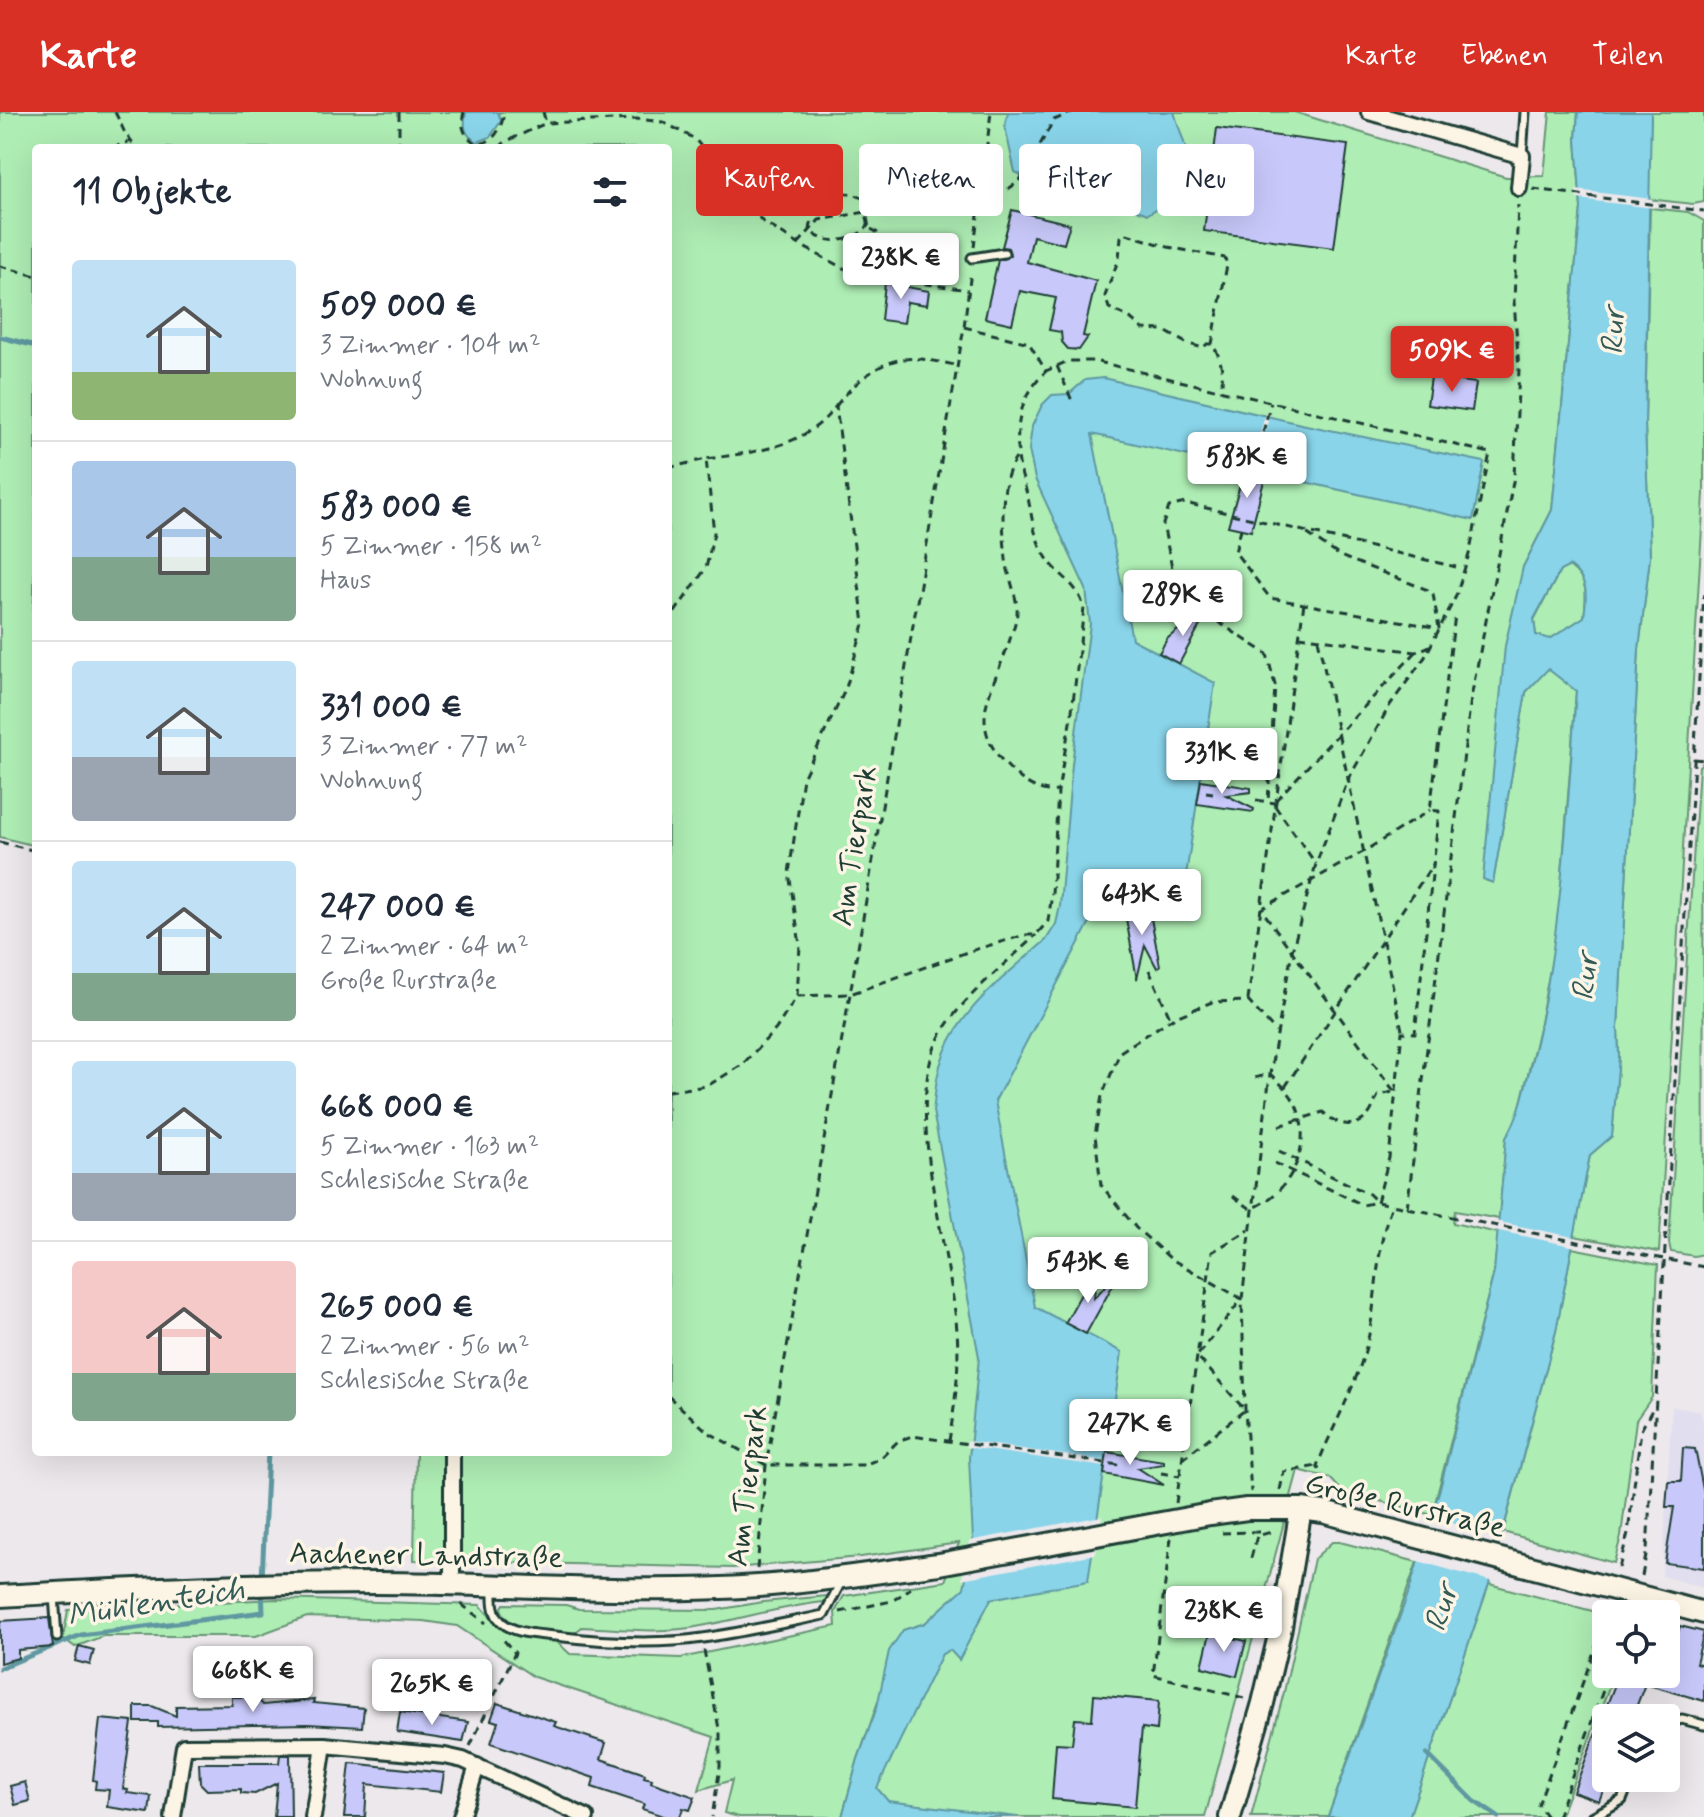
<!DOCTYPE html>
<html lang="de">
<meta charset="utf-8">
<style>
:root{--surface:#fff;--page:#f6f6f7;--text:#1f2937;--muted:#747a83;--line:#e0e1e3;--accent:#d93025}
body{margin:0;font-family:Mynerve,sans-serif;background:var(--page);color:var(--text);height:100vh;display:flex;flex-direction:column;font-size:30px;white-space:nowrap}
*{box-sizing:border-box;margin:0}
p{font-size:26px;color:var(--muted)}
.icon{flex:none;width:44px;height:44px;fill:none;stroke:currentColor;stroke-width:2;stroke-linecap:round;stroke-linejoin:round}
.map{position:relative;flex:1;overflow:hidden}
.sheet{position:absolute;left:32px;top:32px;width:640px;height:1312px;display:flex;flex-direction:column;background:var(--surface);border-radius:8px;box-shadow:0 8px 32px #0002}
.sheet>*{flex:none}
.hud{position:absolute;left:696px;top:32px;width:760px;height:72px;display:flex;gap:16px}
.buttons{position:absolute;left:1592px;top:1488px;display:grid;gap:16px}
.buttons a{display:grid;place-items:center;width:88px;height:88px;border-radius:8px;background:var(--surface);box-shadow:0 8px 32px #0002;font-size:40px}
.price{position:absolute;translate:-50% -68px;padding:0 18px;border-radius:8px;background:#fff;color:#222;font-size:26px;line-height:52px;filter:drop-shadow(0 2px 4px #0008)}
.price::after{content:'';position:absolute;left:50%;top:48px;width:24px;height:18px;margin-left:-12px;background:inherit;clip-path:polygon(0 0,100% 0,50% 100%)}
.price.selected{background:var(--accent);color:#fff}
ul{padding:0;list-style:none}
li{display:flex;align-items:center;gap:24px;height:200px;padding:0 40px}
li+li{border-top:2px solid var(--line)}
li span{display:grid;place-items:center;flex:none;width:224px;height:160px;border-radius:8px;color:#555}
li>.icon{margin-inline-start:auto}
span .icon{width:96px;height:96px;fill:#fffc;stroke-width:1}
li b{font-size:34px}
h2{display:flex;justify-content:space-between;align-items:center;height:96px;padding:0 40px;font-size:34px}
.tag{padding:0 28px;border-radius:8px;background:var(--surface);box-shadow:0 8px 32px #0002;font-size:28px;line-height:72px}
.tag.selected{background:var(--accent);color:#fff}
header{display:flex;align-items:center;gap:48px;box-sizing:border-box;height:112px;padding:0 40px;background:var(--accent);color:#fff}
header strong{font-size:38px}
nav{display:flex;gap:44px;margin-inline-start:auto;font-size:28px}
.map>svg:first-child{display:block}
.built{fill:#e1def0}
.green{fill:#aeedb4;stroke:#669574;stroke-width:2}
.water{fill:#89d4e9;stroke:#5f98a1;stroke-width:2;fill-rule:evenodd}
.pier{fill:#ece8eb}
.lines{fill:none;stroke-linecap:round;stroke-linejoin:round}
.stream{stroke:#5f98a1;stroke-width:5}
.building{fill:#c8c8fa;stroke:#1f3d34;stroke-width:2}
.service-casing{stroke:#1f3d34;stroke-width:13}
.minor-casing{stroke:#1f3d34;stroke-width:20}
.secondary-casing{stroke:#1f3d34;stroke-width:26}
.path{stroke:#1f3d34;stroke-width:3;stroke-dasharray:8 6;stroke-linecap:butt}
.service{stroke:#fcf5e5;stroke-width:7}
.minor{stroke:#fcf5e5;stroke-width:14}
.secondary{stroke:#fcf5e5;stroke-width:20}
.secondary-bridge-casing{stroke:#1f3d34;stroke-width:26;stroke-linecap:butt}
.path-bridge{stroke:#1f3d34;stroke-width:3;stroke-dasharray:8 6;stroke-linecap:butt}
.secondary-bridge{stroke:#fcf5e5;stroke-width:20}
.labels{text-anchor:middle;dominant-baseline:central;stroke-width:7;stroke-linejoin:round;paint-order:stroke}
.street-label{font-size:30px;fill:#1f3d34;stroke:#fcf5e5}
.water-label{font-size:32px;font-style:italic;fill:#345b58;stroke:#fcf5e5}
</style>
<header>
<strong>Karte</strong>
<nav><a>Karte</a><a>Ebenen</a><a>Teilen</a></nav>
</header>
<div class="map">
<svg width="1704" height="1705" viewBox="0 0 1704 1705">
<rect width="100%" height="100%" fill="#ece8eb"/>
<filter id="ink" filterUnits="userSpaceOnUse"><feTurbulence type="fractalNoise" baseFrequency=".0125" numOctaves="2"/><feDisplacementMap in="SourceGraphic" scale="16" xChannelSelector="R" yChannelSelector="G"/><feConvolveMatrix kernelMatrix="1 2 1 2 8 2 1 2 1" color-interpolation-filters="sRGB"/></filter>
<g filter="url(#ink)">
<!-- built -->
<polygon class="built" points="1672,1295 1700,1299 1704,1314 1704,1476 1662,1464"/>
<!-- green -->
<g class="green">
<polygon points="0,0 1294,0 1506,65 1544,64 1550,0 1578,0 1576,27 1581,96 1552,398 1523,455 1487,769 1493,770 1526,580 1548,556 1576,579 1558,815 1539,916 1517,1008 1506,1026 1499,1107 1455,1099 1453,1111 1498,1121 1494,1160 1432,1403 1350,1381 1340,1377 1330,1366 1298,1358 1205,1705 1009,1705 865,1691 925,1511 903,1518 858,1647 842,1705 739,1705 724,1701 732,1668 699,1678 714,1625 534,1565 457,1514 424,1509 307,1505 256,1524 103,1524 75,1535 63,1526 68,1498 276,1487 480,1493 494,1509 508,1519 530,1526 556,1529 570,1542 681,1546 836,1514 835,1500 844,1484 945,1469 959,1431 861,1445 733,1456 414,1448 416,1340 668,1340 668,36 36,36 36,388 32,566 36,567 36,734 0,725"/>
<polygon points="1651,0 1704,0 1704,90 1693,92 1648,87"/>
<polygon points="1650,96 1688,100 1704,109 1704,382 1659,1140 1574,1124 1590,1043 1612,1024 1619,944 1618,916 1639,537 1650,445 1645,312"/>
<path d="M 1569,454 C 1589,469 1587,482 1584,505 L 1550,527 L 1536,523 L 1534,508 L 1560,459 Z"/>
<polygon points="1703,651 1704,1142 1694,1144 1671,1140 1669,1131 1699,654"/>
<polygon points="1572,1136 1658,1153 1652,1285 1636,1308 1621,1424 1614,1451 1503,1420 1556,1219"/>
<polygon points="1332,1430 1340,1430 1417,1450 1328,1705 1251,1705 1284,1580 1314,1447"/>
<polygon points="1489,1472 1600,1501 1596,1514 1606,1518 1606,1562 1614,1562 1560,1705 1409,1705"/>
<path d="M 828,1484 L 824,1490 C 782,1494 742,1507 701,1514 C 662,1522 622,1517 582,1515 L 572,1523 C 550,1520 510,1522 501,1497 L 504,1492 L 566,1493 L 579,1497 L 716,1498 L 763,1490 Z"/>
</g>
<!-- water -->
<g class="water">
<path d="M 466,0 L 498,0 L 501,9 L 490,25 L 478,30 C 464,24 463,14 466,0 Z"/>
<polygon points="1008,0 1174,0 1191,52 1166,91 1148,102 1100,85 1072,87 1015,60 1005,15"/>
<path d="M 1578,0 L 1651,0 L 1645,312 L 1650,445 L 1639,537 L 1618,916 L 1619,944 L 1612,1024 L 1590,1043 L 1556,1219 L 1489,1472 L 1409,1705 L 1328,1705 L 1409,1479 L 1441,1373 L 1494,1160 L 1506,1026 C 1522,1000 1526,969 1534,939 C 1562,821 1567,700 1576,579 L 1548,557 L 1526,580 L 1493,771 L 1483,767 L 1505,534 L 1523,455 L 1552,398 L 1581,96 L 1576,27 ZM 1570,454 C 1589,469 1587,483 1584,505 L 1550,527 L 1536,523 L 1534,507 L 1560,459 Z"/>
<path d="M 1103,266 L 1301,312 L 1484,350 L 1473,408 L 1092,322 L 1132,527 L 1215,571 L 1182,790 L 1091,808 L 995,989 L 1035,1195 L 1122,1240 L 1088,1469 L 991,1487 L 959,1548 L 950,1538 L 942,1542 L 877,1676 L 888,1689 L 1017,1705 L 842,1705 L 858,1647 L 877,1595 L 889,1539 L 903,1518 L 925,1511 L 964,1476 L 973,1428 L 969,1346 L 979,1245 L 933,999 C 935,987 935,974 938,962 C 950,903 1004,866 1046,828 L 1056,812 L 1060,794 L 1072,652 L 1090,512 L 1086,477 L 1035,367 L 1029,338 L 1032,314 L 1042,293 L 1052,283 L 1069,282 L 1085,268 Z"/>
</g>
<!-- pier -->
<g class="pier">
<polygon points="1576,78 1652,87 1654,96 1577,87"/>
<polygon points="1266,300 1270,301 1255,359 1250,357"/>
<polygon points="1495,1109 1578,1126 1576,1135 1494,1118"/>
<polygon points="967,1329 1106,1349 1105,1355 966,1335"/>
<polygon points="1102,1404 1096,1442 962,1467 969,1429"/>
<polygon points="1427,1404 1506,1426 1494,1470 1414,1448"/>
</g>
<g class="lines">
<!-- stream -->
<g class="stream">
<polyline points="0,225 36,234"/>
<polyline points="262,1467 268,1340"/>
<polyline points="0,1556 81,1523 263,1500 262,1477"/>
<polyline points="1427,1642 1474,1689 1498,1705"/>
</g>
</g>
<!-- building -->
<g class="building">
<polygon points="1217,16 1348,33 1334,136 1204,119"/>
<polygon points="1012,98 1070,112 1064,132 1033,124 1027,150 1096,169 1083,224 1088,225 1079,238 1068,237 1062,230 1061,220 1049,218 1056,186 1020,179 1012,212 985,206 998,148 1007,146 1010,143 1008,136 1002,135"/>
<polygon points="885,171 929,179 927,193 907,190 904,211 881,208"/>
<polygon points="1431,265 1476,271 1472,299 1427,293"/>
<polygon points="1245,356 1266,361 1251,419 1228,414"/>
<polygon points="1213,489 1179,552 1159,541 1167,527"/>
<polygon points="1201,668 1251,676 1251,680 1226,683 1254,697 1253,700 1197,692"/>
<polygon points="1149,796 1160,854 1157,856 1145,833 1137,867 1125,801"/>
<polygon points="1097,1153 1094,1186 1110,1169 1114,1171 1086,1222 1065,1211"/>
<polygon points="1683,1336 1695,1337 1704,1382 1704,1456 1665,1451 1674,1395 1666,1395 1668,1369 1681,1369"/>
<polygon points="1107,1340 1164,1349 1164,1352 1138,1356 1164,1373 1104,1362"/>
<polygon points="49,1506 53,1535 18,1538 18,1546 0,1551 0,1509"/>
<polygon points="1680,1514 1704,1520 1696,1551 1704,1553 1704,1589 1645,1572 1632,1606 1606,1606 1606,1671 1599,1689 1573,1680 1619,1562 1666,1562 1666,1542 1671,1544"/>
<polygon points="1210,1521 1246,1529 1237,1564 1202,1555"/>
<polygon points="79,1534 94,1538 90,1553 75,1549"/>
<polygon points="1094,1583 1159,1589 1157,1618 1142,1616 1135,1695 1052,1687 1056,1631 1072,1632 1075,1607 1092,1608"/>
<polygon points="232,1585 256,1585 263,1593 314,1588 313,1591 364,1596 362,1615 307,1612 158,1615 158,1610 135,1610 135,1594 152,1594 176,1604 176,1594 232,1593"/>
<polygon points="497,1591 556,1610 554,1614 606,1631 601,1647 645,1662 644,1665 652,1667 651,1670 695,1685 690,1698 683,1696 680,1705 666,1705 642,1697 644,1692 592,1675 594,1666 491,1631 498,1610 491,1608"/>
<polygon points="400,1600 468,1610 463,1630 397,1620"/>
<polygon points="100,1607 132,1610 123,1677 128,1678 127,1681 151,1684 149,1701 107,1695 109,1678 95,1677 96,1669 93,1668"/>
<polygon points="280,1643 290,1643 291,1705 274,1705 277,1671 255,1682 241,1681 241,1677 207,1678 200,1671 199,1651 279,1651"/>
<polygon points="350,1651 444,1661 441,1680 367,1672 365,1705 344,1705"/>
<polygon points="25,1670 30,1689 15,1693 10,1674"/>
</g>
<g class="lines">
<!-- service casing -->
<g class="service-casing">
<g id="service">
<polyline points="1522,44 1525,0"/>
<polyline points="972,146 1004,141"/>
<path d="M 493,1476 C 493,1486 492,1497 498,1506 C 510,1522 537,1522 555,1524 C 604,1530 654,1533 703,1526 C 744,1520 784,1511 824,1503 L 842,1468"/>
<polyline points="54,1483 57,1525"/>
<polyline points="1191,1488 1190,1494 1279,1515"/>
<polyline points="1666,1611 1682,1607 1704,1613"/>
<polyline points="1592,1705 1622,1688 1631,1666"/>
</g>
</g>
<!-- minor casing -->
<g class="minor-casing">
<g id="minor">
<polyline points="1369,0 1522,44 1519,76"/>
<polyline points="452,1340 452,1472"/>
<polyline points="173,1705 184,1634 324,1633 445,1644 463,1648 586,1705"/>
<polyline points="313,1705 324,1633"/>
<polyline points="461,1705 477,1654"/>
</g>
</g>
<!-- secondary casing -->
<g class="secondary-casing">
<g id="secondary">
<polyline points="1247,1397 1301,1397 1323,1400 1704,1501"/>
<path d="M 0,1484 C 125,1477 251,1471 376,1471 C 503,1471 631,1483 758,1474 C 819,1470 879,1460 939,1452"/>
<polyline points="1230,1705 1263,1591 1281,1515 1301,1397"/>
</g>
</g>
<!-- path -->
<g class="path">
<polyline points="115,0 125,21 136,36"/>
<polyline points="399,0 399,36"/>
<path d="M 464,0 C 460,15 464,26 479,32 C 493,30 500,19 503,6 L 501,0"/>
<polyline points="543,0 546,11"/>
<polyline points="112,36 131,29"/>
<polyline points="499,36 505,30 546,11 637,7 663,10 695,27 762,109 798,132 843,156 879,165 968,178"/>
<polyline points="1533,77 1704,99"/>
<polyline points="981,85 1008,77 1019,70 1054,8 1073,0"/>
<path d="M 866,100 L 864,87 C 851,79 839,80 824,84 L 813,99 L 810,118 C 823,135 858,130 869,112"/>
<path d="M 798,132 L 819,108 L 866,100 L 869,116 C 895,128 886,142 879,165"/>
<polyline points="974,135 991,0"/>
<polyline points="0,154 36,164"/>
<polyline points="964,215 1029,231 1046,259 1068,249 1094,249 1490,341 1470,439 1456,484 1425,545 1390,593 1348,668 1316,752 1292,839 1270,962 1242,1187 1245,1298 1251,1380"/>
<path d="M 1212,232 L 1227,153 L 1225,146 L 1168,135 L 1124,121 L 1121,125 L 1119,146 L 1105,184 L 1109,196 L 1130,206 L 1143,217 L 1163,218 L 1186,231 L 1203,236 L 1207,232 L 1212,232 C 1222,246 1224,262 1221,279"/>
<polyline points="1057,254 1073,291"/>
<path d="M 836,294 C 851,274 877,250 904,247 C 920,245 939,250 955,253"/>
<path d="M 1016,346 C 998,372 1003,416 1006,447 C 1008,463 1015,479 1017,495 C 1018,504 1014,515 1011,524 C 995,577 962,610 1010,657 C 1023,670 1038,681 1058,679"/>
<polyline points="668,356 706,347 714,421 706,456 668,510"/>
<polyline points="1251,375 1253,358 1271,290"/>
<polyline points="1241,417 1235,440 1270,486 1439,516 1433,482 1428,478 1340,444 1306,421"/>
<polyline points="1185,492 1179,490 1163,412 1169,395 1185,391 1456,455"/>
<polyline points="1206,502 1267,542 1275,573 1268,690"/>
<polyline points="1299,524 1416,540 1432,533"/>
<polyline points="1318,527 1402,918"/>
<polyline points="1694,647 1704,648"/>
<polyline points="1206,680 1213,681"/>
<polyline points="1256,688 1275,691"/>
<polyline points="1276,688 1416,540"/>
<polyline points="1275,694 1316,752"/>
<polyline points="0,730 36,739"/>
<polyline points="1149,858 1170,905"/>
<path d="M 797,884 L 850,882 L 970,839 L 1025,823 L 1036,823 L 1048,809 L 1052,782 L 1058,679 L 1072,599 L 1084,496 C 1077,469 1057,464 1045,443 C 1034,425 1033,410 1029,391 C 1026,375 1019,359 1018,343 C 1016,307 1021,285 1046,259"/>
<polyline points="1248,888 1304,491"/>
<polyline points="1285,975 1433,752"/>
<path d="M 668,979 L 707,974 L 742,953 L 776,917 L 797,884 L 800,833 L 789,761 L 803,666 L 846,576 L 864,512 L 836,294 C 805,336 755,340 706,347"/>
<polyline points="1394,979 1261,797 1363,740 1430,698"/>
<path d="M 1279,1014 L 1323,1000 C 1336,1013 1356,1019 1369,1002 C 1373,997 1374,990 1378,984 L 1392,980"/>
<polyline points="1279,1039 1369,1082 1377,1090 1392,1093"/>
<polyline points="1275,1051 1363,1093 1377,1090 1389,1046 1402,920 1415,921 1439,699 1430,698 1455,503"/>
<path d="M 1233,1084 L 1251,1097 C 1291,1081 1315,1032 1295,991 C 1289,979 1280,971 1270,962 L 1254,966"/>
<polyline points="1407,1096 1471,586 1514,365 1519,257 1514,189 1518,93"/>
<polyline points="668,1284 708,1320 766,1353 864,1353 881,1346 898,1329 912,1324 1119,1353"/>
<path d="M 949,1329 C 955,1292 960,1257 957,1219 C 951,1139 904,1003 937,930 C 953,893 1007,851 1036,823"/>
<polyline points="1182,1347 1245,1298 1197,1244 1242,1187 1171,1147 1136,1116 1101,1073 1095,1023 1102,984 1120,940 1171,907 1212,890 1248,889 1276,920"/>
<polyline points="1161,1361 1180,1364"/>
<polyline points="1280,1378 1284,1360 1317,1354"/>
<path d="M 1333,1382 L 1317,1354 C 1334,1312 1358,1271 1368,1227 C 1378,1182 1375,1137 1392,1093 L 1704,1155"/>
<polyline points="1176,1391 1212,1140 1249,1118"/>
<polyline points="1251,1420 1265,1420"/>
<polyline points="1171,1426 1153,1563 1244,1586"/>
<polyline points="1251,1446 1257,1424 1271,1420 1271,1417"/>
<polyline points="1619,1456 1628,1421 1641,1318 1653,1296"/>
<polyline points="757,1457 766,1353 850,882 964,215 971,159"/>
<polyline points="1642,1464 1647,1438 1704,482"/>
<polyline points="461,1492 486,1511"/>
<polyline points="840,1500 892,1489 911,1476"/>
<polyline points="704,1538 720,1622 720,1655 712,1705"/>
<polyline points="470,1634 515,1541 501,1525"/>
<polyline points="1547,1705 1538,1693 1606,1507"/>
<polyline points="1557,1705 1609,1562"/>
</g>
<!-- service -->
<use href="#service" class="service"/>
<!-- minor -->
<use href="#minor" class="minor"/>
<!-- secondary -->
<use href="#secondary" class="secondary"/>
<!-- secondary-bridge casing -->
<g class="secondary-bridge-casing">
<polyline id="secondary-bridge" points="939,1452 1210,1402 1247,1397"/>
</g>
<!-- path-bridge -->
<polyline class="path-bridge" points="1222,1421 1251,1420"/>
<!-- secondary-bridge -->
<use href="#secondary-bridge" class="secondary-bridge"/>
</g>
</g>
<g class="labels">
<!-- street labels -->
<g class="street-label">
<text transform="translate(855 734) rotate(-81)">Am Tierpark</text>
<text transform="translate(748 1374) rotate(-83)">Am Tierpark</text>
<text transform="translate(1405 1394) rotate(13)">Große Rurstraße</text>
<text transform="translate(426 1444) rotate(1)">Aachener Landstraße</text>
</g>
<!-- water labels -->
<g class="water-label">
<text transform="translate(1614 219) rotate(-88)">Rur</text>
<text transform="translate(1586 865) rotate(-84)">Rur</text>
<text transform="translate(156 1491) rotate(-9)">Mühlenteich</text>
<text transform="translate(1442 1496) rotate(-73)">Rur</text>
</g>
</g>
</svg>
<div class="buttons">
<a><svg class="icon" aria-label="locate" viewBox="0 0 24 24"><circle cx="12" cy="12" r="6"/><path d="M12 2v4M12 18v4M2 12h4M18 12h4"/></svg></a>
<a><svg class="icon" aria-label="layers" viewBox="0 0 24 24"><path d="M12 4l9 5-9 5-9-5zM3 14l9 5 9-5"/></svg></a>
</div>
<b class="price" style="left:901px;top:189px">238K €</b>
<b class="price selected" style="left:1452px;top:282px">509K €</b>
<b class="price" style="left:1247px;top:388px">583K €</b>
<b class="price" style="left:1183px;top:526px">289K €</b>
<b class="price" style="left:1222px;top:684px">331K €</b>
<b class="price" style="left:1142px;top:825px">643K €</b>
<b class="price" style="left:1088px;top:1193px">543K €</b>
<b class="price" style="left:1130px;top:1355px">247K €</b>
<b class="price" style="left:1224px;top:1542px">238K €</b>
<b class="price" style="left:253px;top:1602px">668K €</b>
<b class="price" style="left:432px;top:1615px">265K €</b>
<div class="hud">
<a class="tag selected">Kaufen</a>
<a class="tag">Mieten</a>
<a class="tag">Filter</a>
<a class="tag">Neu</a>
</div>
<section class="sheet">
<h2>11 Objekte<svg class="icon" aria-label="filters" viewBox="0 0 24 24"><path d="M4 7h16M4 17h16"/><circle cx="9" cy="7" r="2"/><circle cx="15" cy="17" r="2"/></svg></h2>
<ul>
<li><span style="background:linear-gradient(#bfe0f5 70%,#8fb573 0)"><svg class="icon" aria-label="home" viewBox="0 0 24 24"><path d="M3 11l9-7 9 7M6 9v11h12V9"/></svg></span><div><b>509 000 €</b><p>3 Zimmer · 104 m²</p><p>Wohnung</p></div></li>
<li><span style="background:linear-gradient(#a9c7e8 60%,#7fa58c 0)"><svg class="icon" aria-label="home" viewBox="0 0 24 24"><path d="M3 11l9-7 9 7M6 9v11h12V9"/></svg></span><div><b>583 000 €</b><p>5 Zimmer · 158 m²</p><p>Haus</p></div></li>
<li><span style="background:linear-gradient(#bfe0f5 60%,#9aa5b1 0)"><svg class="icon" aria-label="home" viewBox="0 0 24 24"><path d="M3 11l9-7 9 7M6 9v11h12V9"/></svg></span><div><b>331 000 €</b><p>3 Zimmer · 77 m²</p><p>Wohnung</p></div></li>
<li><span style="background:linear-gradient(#bfe0f5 70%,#7fa58c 0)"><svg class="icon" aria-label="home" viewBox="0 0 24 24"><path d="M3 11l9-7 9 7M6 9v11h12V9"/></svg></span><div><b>247 000 €</b><p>2 Zimmer · 64 m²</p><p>Große Rurstraße</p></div></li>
<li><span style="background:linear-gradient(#bfe0f5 70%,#9aa5b1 0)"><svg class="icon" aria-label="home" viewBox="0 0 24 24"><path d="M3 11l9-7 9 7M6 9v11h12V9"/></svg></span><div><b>668 000 €</b><p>5 Zimmer · 163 m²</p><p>Schlesische Straße</p></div></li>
<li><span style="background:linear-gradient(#f6c9c9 70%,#7fa58c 0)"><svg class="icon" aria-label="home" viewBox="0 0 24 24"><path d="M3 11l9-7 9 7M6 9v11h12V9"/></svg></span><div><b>265 000 €</b><p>2 Zimmer · 56 m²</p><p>Schlesische Straße</p></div></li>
</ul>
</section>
</div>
